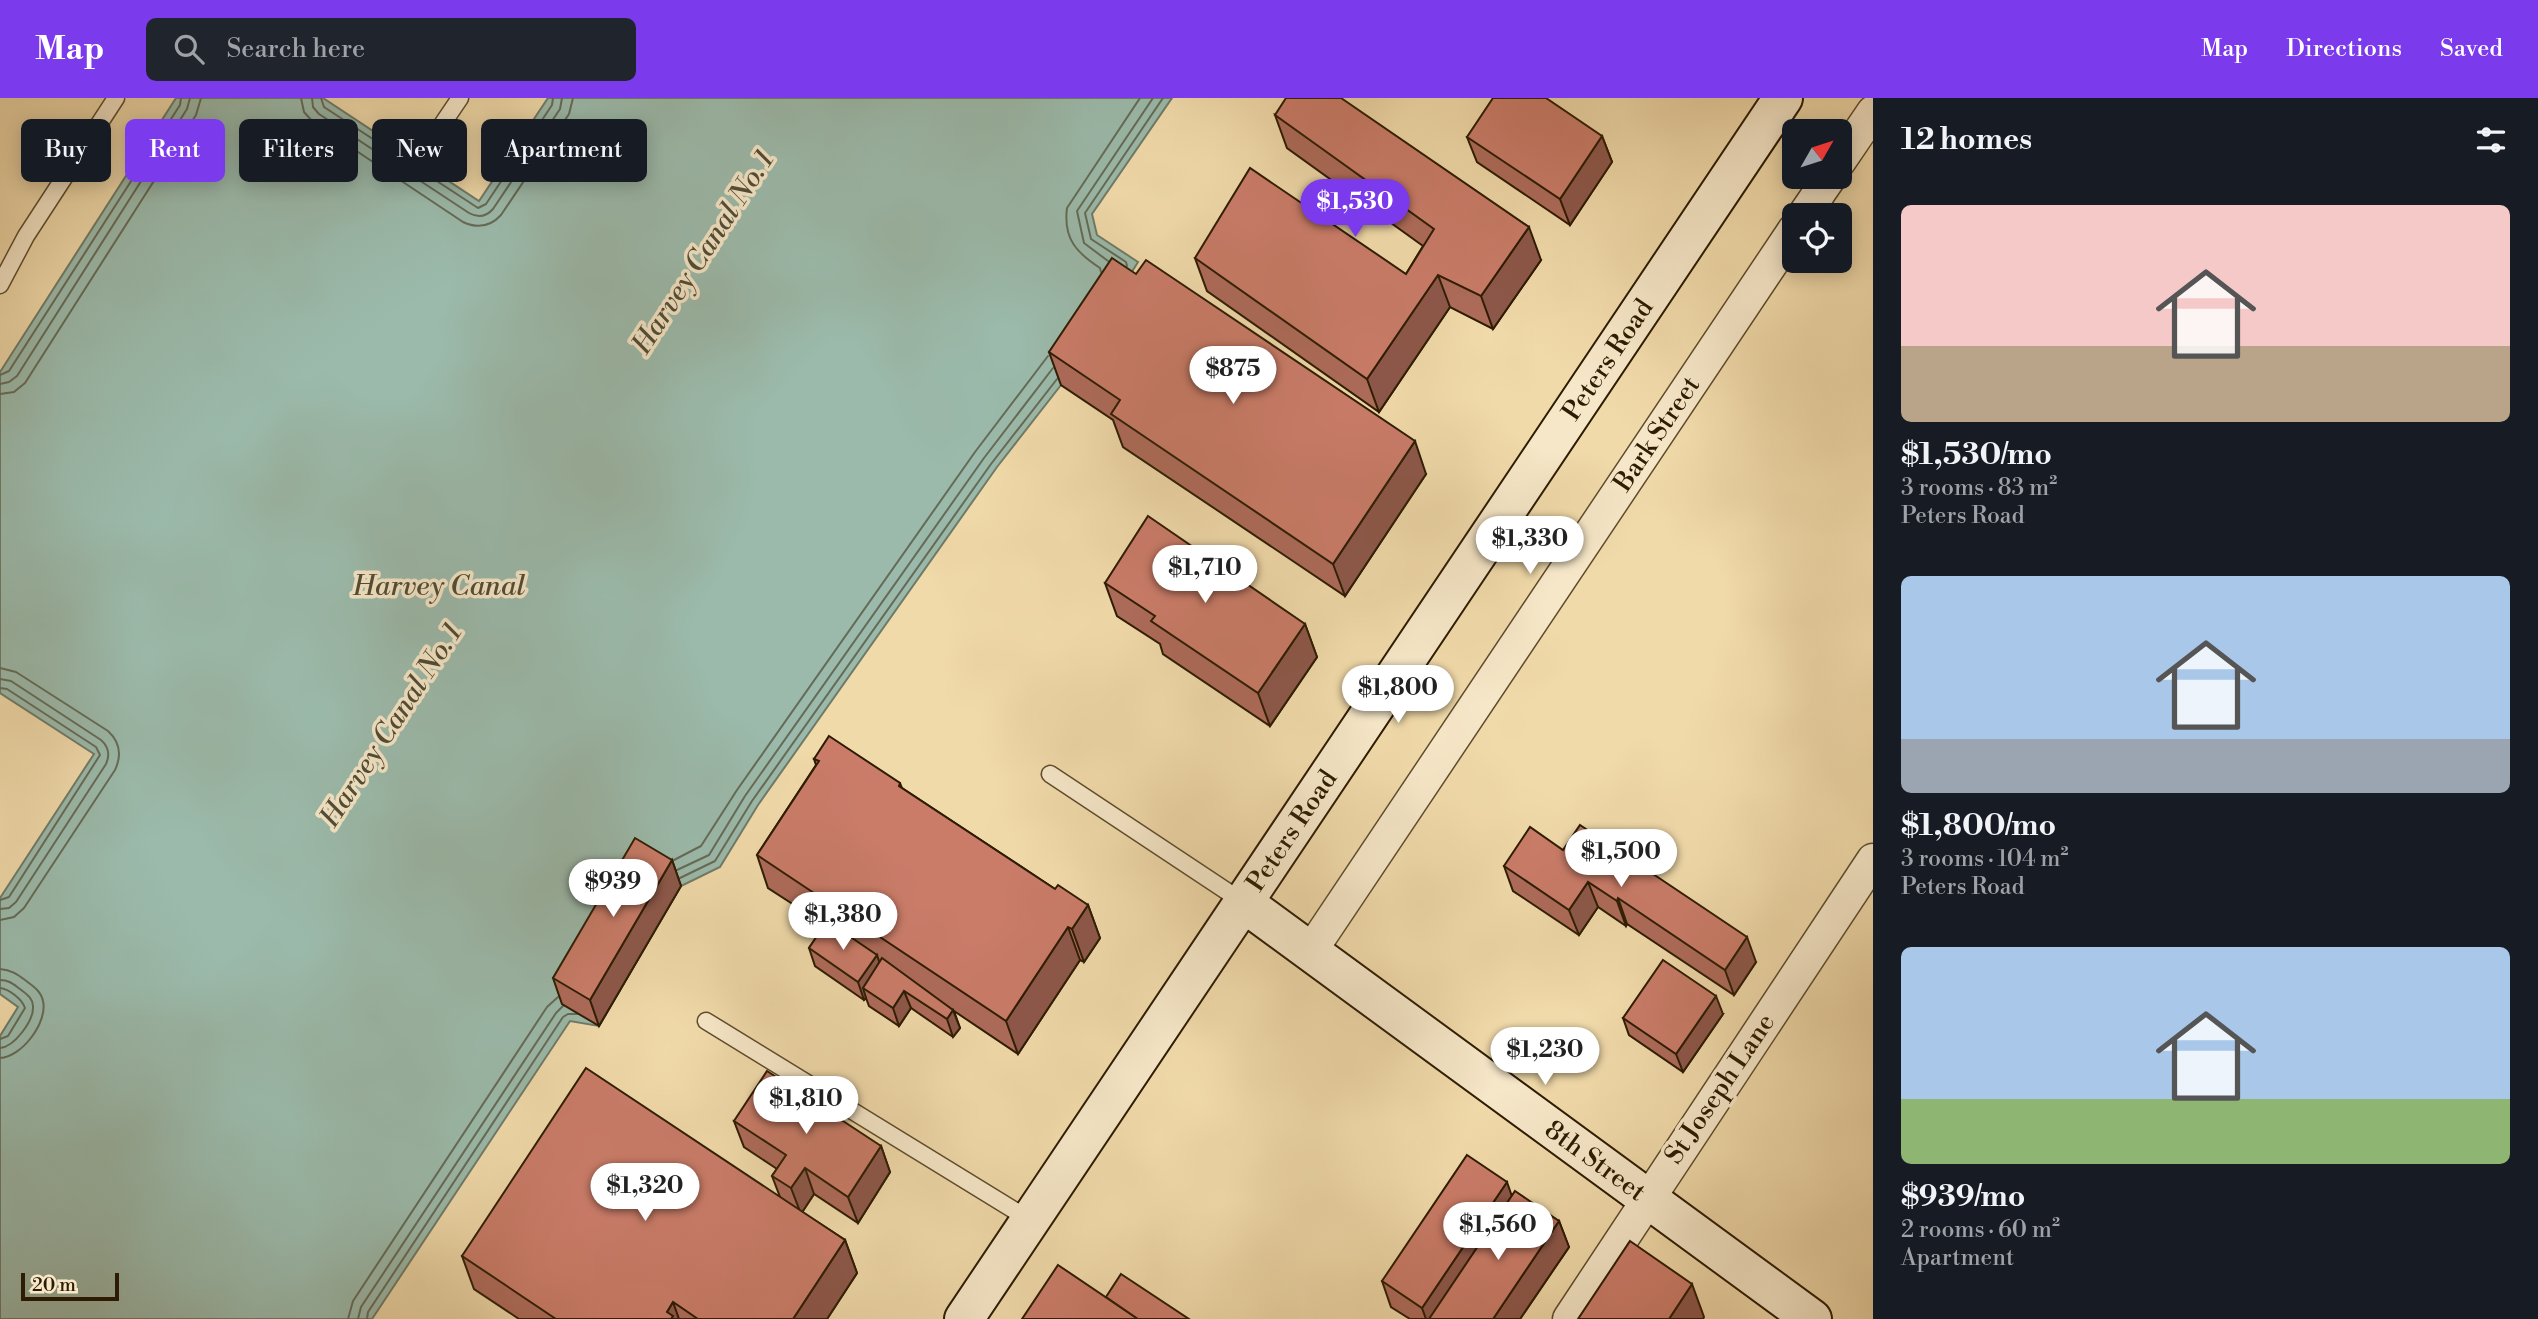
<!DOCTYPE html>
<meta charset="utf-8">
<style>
:root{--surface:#171b24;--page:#20242c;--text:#f1f3f6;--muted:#9ea1a6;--accent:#7c3aed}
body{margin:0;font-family:"Libre Bodoni",serif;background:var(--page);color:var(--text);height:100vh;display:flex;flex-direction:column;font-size:26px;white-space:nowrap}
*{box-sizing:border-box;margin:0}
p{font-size:23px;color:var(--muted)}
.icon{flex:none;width:38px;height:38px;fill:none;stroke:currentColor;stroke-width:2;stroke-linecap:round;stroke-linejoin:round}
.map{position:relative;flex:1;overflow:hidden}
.sheet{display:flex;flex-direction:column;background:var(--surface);width:665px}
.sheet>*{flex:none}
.top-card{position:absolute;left:21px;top:21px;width:665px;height:63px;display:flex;gap:14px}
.needle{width:46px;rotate:51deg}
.buttons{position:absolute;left:1782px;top:21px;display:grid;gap:14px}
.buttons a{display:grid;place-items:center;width:70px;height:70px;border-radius:10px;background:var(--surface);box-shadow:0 4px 18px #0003;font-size:35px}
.scale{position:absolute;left:21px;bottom:18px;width:98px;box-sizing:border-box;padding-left:7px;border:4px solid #2d1c03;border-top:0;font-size:19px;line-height:24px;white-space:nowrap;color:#2d1c03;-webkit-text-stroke:5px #f6e7c8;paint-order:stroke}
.price{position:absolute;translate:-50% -60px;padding:0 16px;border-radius:24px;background:#fff;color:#222;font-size:23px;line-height:46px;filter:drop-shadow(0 2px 4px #0008)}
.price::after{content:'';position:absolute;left:50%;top:42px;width:21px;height:16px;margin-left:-10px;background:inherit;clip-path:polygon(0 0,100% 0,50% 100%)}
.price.on{background:var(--accent);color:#fff}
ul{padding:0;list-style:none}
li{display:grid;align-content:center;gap:14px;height:371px;padding:0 28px}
li span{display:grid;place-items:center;height:217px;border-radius:10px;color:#555}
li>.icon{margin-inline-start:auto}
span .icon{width:126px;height:126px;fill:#fffc;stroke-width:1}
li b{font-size:30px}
h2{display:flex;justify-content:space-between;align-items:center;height:84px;padding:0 28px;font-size:30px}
.pill{padding:0 24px;border-radius:10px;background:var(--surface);box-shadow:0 4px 18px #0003;font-size:24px;line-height:63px}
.pill.on{background:var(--accent);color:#fff}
header{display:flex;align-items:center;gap:42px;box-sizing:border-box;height:98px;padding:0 35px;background:var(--accent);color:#fff}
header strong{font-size:33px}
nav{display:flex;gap:38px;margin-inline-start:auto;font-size:24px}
.search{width:490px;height:63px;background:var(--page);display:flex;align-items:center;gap:18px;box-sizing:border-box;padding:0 24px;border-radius:10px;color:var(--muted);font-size:26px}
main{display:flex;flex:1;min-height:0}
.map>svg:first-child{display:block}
.water{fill:#9bbaab;stroke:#6f7b68;stroke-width:2}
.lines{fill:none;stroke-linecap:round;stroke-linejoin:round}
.shore{stroke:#646b57;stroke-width:2}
.lane-casing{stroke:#5e4c2d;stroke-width:19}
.street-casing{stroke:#5e4c2d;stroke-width:35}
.secondary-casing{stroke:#2d1c03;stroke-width:42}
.lane{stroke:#f6e7c8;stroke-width:16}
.street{stroke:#f6e7c8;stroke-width:32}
.secondary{stroke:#f6e7c8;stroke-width:38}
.wall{fill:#ae6b5a;stroke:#2d1c03;stroke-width:2}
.shaded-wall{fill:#8d574a;stroke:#2d1c03;stroke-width:2}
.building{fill:#ca7c69;stroke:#2d1c03;stroke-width:2}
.labels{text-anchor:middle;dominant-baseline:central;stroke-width:7;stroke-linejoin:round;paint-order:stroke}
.street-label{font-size:26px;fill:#2d1c03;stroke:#f6e7c8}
.water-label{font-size:28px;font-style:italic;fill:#4e4b35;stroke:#f6e7c8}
</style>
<header>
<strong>Map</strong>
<div class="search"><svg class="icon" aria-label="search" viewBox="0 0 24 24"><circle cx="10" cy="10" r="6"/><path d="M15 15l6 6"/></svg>Search here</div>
<nav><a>Map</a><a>Directions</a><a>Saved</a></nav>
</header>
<main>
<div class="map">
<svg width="1873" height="1221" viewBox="0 0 1873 1221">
<rect width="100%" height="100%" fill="#f1daaa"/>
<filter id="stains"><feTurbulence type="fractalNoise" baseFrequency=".00286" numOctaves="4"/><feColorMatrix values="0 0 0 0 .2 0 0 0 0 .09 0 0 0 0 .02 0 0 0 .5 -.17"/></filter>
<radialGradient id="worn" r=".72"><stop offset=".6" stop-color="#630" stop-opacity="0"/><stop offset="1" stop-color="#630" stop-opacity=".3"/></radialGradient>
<!-- water -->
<polygon class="water" points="176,0 323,0 479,103 548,0 1172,0 1092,116 1097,137 1138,164 1061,287 997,369 758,707 720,769 681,788 599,928 570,923 372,1221 0,1221 0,938 18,909 0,896 0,800 94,656 0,595 0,274"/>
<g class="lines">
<!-- shore -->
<g class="shore">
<path d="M 301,0 L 304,14 L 313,24 L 463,124 C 478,131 490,129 501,117 L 569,16 L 573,0"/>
<path d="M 312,0 L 313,9 L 319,16 L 469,115 C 478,120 486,119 493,111 L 560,11 L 562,0"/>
<polyline points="321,0 324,9 478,110 486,106 552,7 553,0"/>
<polyline points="1108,163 1084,145 1077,113 1153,0"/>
<polyline points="1127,168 1126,164 1091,141 1085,115 1163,0"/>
<path d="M 1101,174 L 1100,170 C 1077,155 1063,141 1067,110 L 1140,0"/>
<polyline points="0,277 9,273 180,7 181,0"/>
<polyline points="0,286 9,284 17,278 187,11 190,0"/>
<polyline points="0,296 14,294 25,285 196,17 201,0"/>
<path d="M 0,570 L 16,574 L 108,633 C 120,644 122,657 115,672 L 24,810 L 14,819 L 0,822"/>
<path d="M 0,581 L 11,583 L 101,642 C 109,649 110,657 106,666 L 16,804 L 9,810 L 0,811"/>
<polyline points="0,590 7,591 96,649 100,657 9,799 0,802"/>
<polyline points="674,762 701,748 737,692 975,354 1048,258"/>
<polyline points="677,772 709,757 745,698 984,360 1053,270"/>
<polyline points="680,780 715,763 752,703 991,366 1057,281"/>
<path d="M 0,871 C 11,872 17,876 25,882 C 33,888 41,893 43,903 C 48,924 22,959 0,960"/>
<path d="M 0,882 C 9,882 13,886 20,891 C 26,896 33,900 33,908 C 34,923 14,949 0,950"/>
<path d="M 0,890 C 9,891 22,901 25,910 L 8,938 L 0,941"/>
<polyline points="348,1221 353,1203 547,909 558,899"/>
<polyline points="358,1221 361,1209 556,915 563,908"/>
<polyline points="367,1221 368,1214 563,919 568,916 577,916"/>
</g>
<!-- lane casing -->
<g class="lane-casing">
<g id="lane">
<polyline points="437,34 460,0"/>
<polyline points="0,187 26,138 116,0"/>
<polyline points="1050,676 1243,804"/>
<polyline points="706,923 1030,1122"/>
</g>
</g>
<!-- street casing -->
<g class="street-casing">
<g id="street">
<polyline points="1839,64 1873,14"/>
<polyline points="1804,117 1830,79"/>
<polyline points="1310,854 1794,132"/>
<polyline points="1569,1221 1873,762"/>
</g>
</g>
<!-- secondary casing -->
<g class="secondary-casing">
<g id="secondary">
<polyline points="1244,805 1812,1221"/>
<polyline points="964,1221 1783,0"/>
</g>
</g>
<!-- lane -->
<use href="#lane" class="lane"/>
<!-- street -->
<use href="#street" class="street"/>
<!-- secondary -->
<use href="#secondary" class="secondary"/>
</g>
<!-- wall -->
<g class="wall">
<polygon points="1275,17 1541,162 1493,231 1450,209 1379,314 1207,193 1195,160 1406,176 1423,148 1287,50"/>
<polygon points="1602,38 1612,64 1570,127 1477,64 1467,39"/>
<polygon points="1136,176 1426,376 1345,498 1123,349 1113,322 1061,287 1049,254"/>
<polygon points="1105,485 1305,526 1317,559 1270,628 1163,556 1160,546 1117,518"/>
<polygon points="814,661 900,685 902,690 1055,791 1088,807 1100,840 1084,864 1080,862 1018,956 954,913 960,930 953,939 911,910 899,928 869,908 866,900 864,902 815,868 809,850 825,827 768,790 757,757 816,667"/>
<polygon points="1563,752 1756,864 1734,897 1627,826 1626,828 1598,809 1579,837 1513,793 1504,768"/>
<polygon points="672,762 681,788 599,928 562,906 553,880"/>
<polygon points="1723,916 1683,974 1629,937 1623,920"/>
<polygon points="734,1023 881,1048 890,1074 858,1125 814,1096 802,1114 845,1142 857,1175 827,1221 519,1221 474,1191 462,1158 780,1099 772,1078 777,1071 744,1049"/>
<polygon points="1512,1098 1559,1123 1569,1149 1520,1221 1410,1221 1391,1209 1382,1183"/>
</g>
<!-- shaded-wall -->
<g class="shaded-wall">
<polygon points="1602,38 1612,64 1570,127 1560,101"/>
<polygon points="1529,129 1541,162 1493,231 1481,198"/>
<polygon points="1438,177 1450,209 1379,314 1367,281"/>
<polygon points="1415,343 1426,376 1345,498 1333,466"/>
<polygon points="1305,526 1317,559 1270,628 1258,595"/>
<polygon points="672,762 681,788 599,928 590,902"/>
<polygon points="1588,784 1598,809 1579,837 1569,812"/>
<polygon points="1618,800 1627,826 1626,828 1617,803"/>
<polygon points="1088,807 1100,840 1084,864 1072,831"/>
<polygon points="1068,829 1080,862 1018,956 1006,923"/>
<polygon points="1747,839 1756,864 1734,897 1725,872"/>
<polygon points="877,857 883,875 863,890 866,900 864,902 858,884"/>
<polygon points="904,893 911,910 899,928 893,910"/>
<polygon points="1716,898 1723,916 1683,974 1676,956"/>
<polygon points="953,912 960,930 953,939 947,921"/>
<polygon points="881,1048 890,1074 858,1125 848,1099"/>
<polygon points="805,1070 814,1096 801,1116 791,1090"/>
<polygon points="1507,1084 1516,1110 1442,1221 1426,1221 1422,1210"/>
<polygon points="1559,1123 1569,1149 1520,1221 1493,1221"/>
<polygon points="845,1142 857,1175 827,1221 793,1221"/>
<polygon points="1692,1186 1704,1219 1703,1221 1669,1221"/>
<polygon points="673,1204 679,1221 669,1221 667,1214"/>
</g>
<!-- building -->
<g class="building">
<polygon points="1286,0 1341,0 1529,129 1481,198 1438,177 1367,281 1195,160 1250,70 1406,176 1434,131 1275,17"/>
<polygon points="1493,0 1546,0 1602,38 1560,101 1467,39"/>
<polygon points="1112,160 1136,176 1146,162 1415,343 1333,466 1111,316 1120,302 1049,254"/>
<polygon points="1148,418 1305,526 1258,595 1151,523 1155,518 1105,485"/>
<polygon points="829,638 900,685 899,688 1055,791 1058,787 1088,807 1072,831 1068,829 1006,923 757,757 819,663 814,661"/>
<polygon points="1580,727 1747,839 1725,872 1618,800 1617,803 1588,784 1569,812 1504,768 1530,729 1563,752"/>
<polygon points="635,740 672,762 590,902 553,880"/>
<polygon points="827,823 877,857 858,884 809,850"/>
<polygon points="882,860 953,912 947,921 904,893 893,910 863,890"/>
<polygon points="1663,862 1716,898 1676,956 1623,920"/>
<polygon points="586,970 845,1142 793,1221 698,1221 673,1204 667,1214 673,1218 671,1221 556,1221 462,1158"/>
<polygon points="767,973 881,1048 848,1099 805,1070 791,1090 772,1078 786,1057 734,1023"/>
<polygon points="1467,1057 1507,1084 1422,1210 1382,1183"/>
<polygon points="1515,1093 1559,1123 1493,1221 1429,1221"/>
<polygon points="1630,1143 1692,1186 1669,1221 1578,1221"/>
<polygon points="1058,1167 1138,1221 1022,1221"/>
<polygon points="1121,1176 1189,1221 1138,1221 1106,1199"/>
</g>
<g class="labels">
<!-- street labels -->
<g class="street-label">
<text transform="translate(1608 262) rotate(-56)">Peters Road</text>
<text transform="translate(1657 336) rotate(-56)">Bark Street</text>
<text transform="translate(1292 733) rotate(-56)">Peters Road</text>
<text transform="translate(1720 991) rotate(-56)">St Joseph Lane</text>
<text transform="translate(1595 1063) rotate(36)">8th Street</text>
</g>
<!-- water labels -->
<g class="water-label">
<text transform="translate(703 155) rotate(-57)">Harvey Canal No. 1</text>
<text x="439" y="488">Harvey Canal</text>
<text transform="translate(391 628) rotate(-57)">Harvey Canal No. 1</text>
</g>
</g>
<rect width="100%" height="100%" filter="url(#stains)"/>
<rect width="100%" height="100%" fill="url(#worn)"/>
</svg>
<div class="buttons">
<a><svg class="needle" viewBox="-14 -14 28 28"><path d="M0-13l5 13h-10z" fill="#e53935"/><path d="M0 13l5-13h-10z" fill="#9ea1a6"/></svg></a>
<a><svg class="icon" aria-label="locate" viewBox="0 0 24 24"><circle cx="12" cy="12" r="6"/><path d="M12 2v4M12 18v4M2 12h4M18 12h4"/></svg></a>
</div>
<div class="scale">20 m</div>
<b class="price on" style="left:1355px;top:141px">$1,530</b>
<b class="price" style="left:1233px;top:308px">$875</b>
<b class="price" style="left:1530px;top:478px">$1,330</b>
<b class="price" style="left:1205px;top:507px">$1,710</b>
<b class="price" style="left:1398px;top:627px">$1,800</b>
<b class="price" style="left:1621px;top:791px">$1,500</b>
<b class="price" style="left:613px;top:821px">$939</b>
<b class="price" style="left:843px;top:854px">$1,380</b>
<b class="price" style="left:1545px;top:989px">$1,230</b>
<b class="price" style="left:806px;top:1038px">$1,810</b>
<b class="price" style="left:645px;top:1125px">$1,320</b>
<b class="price" style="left:1498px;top:1164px">$1,560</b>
<div class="top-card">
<a class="pill">Buy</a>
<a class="pill on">Rent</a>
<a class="pill">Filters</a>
<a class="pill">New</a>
<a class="pill">Apartment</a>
</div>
</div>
<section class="sheet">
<h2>12 homes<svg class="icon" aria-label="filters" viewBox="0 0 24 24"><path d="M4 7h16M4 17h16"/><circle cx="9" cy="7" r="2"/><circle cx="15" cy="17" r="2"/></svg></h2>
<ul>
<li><span style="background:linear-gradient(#f6c9c9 65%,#b9a48a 0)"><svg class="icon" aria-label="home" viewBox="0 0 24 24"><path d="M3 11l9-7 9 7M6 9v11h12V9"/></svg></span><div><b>$1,530/mo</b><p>3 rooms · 83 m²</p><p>Peters Road</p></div></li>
<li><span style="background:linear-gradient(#a9c7e8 75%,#9aa5b1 0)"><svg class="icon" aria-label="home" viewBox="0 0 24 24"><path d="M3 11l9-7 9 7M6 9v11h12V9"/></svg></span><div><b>$1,800/mo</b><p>3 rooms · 104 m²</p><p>Peters Road</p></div></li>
<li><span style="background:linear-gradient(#a9c7e8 70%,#8fb573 0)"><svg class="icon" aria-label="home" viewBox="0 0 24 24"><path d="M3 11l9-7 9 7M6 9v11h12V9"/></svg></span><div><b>$939/mo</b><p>2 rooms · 60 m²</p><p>Apartment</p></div></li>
</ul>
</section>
</main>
